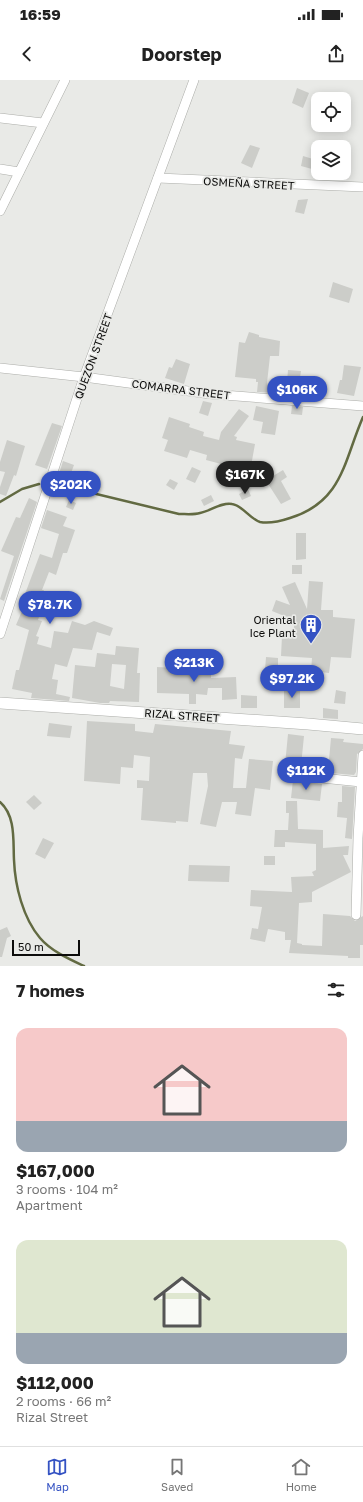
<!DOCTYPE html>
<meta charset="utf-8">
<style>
:root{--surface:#fff;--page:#f6f6f6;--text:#222;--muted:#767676;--line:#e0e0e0;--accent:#3452c3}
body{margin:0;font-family:"Golos Text",sans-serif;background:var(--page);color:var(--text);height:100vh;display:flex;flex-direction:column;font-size:15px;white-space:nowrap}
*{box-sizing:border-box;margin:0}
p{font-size:13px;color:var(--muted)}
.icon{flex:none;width:22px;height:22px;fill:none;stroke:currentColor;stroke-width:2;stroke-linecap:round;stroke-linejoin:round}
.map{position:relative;height:886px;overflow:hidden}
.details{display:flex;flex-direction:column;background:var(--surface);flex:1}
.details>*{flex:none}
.buttons{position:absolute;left:311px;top:12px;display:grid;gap:8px}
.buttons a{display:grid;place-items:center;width:40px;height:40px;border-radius:8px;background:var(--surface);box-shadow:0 2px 10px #0003;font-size:20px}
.scale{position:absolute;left:12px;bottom:10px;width:68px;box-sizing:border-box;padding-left:4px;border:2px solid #0c0c0b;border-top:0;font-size:11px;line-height:14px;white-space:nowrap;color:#0c0c0b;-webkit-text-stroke:3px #e9eae7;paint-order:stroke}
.price{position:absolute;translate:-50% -34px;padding:0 9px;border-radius:14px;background:var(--accent);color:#fff;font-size:13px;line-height:26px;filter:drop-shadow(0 1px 2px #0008)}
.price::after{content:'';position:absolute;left:50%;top:24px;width:12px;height:9px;margin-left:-6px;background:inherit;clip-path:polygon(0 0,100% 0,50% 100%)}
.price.current{background:#222;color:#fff}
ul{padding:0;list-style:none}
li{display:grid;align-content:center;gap:8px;height:212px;padding:0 16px}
li span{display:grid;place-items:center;height:124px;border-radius:12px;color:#555}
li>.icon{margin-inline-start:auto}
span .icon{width:72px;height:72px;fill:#fffc;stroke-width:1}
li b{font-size:17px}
h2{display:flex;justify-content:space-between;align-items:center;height:48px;padding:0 16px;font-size:17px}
.status{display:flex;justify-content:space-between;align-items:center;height:28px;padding:0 20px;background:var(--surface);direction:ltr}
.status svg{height:11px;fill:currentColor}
header{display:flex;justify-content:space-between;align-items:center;height:52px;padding:0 16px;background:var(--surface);font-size:18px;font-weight:700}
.tabs{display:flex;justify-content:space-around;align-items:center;height:56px;border-top:1px solid var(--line);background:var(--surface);font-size:11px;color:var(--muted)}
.tabs a{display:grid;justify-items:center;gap:2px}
.tabs .current{color:var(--accent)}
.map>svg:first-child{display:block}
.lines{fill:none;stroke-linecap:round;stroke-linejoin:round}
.stream{stroke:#626a42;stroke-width:2.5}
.building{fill:#cccdc9;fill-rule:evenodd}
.minor-casing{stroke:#acada9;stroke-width:10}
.tertiary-casing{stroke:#acada9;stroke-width:12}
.minor{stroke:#fff;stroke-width:9}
.tertiary{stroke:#fff;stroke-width:11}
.labels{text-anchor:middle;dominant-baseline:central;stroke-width:3.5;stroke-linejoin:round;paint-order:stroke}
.street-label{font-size:11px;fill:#0c0c0b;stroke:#e9eae7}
.poi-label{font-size:11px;fill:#0c0c0b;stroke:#e9eae7;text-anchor:end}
</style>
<div class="status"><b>16:59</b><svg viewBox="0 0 49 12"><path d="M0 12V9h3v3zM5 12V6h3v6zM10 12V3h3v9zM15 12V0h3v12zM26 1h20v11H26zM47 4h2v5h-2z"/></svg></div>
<header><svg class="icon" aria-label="back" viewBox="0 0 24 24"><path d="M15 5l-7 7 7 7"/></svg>Doorstep<svg class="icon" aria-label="share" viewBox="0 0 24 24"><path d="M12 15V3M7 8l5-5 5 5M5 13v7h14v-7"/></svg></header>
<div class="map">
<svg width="363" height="886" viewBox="0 0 363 886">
<rect width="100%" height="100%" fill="#e9eae7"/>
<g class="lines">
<!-- stream -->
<g class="stream">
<path d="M 55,404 L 179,434 C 186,434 194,435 200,433 C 211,431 221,422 232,424 C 242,425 250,439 260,442 C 270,444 281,441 290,438 C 343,422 344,380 363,337"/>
<polyline points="0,422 22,409 39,404"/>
<path d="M 0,722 C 16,736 13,761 14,780 C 15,806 23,838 40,858 C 51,871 69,879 84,886"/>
</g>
</g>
<!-- building -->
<g class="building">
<polygon points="297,8 309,13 303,28 292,23"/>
<polygon points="250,65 260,68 252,88 241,83"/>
<polygon points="303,76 313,79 312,89 301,86"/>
<polygon points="308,119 304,134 295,132 298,120"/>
<polygon points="333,202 353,209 349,223 329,217"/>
<polygon points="249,252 259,255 259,257 280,261 279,276 270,276 267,303 268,305 276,306 275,313 257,312 258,302 256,302 256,299 235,297 239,262 245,263"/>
<polygon points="176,279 190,284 184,304 165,298 169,287 172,288"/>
<polygon points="344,285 361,287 354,316 337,313 340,300 342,300"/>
<polygon points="288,290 301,291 299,304 287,302"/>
<polygon points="203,321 212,323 208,336 199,333"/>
<polygon points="256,326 279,331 275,355 261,353 263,342 253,340"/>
<polygon points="292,326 303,327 302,335 291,334"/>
<polygon points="239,329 249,336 234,356 237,357 236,360 255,364 251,386 262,382 266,390 248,398 251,404 242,409 236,398 248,391 206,380 207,375 190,370 187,378 164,371 168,360 162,358 169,337 190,344 189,347 204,352 203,356 219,360 221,352"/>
<polygon points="52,343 62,346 47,389 35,385"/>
<polygon points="7,360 25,366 16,396 14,395 6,416 0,414 0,407 5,392 0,391 0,382"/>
<polygon points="63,381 74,385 67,404 57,400"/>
<polygon points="192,387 201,391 195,403 186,399"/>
<polygon points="283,390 287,397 281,401 291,419 281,424 263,396 270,392 273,396"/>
<polygon points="170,399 178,403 174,410 166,405"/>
<polygon points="248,409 251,416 242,420 239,414"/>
<polygon points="211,415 214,421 204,426 201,420"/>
<polygon points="29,418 37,422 4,521 0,519 14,476 1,471 16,437 20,438"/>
<polygon points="69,420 76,423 73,430 66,427"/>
<polygon points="47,430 67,437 63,446 75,450 67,473 63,473 56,495 49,492 42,510 44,510 40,520 44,521 38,540 42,541 36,556 39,557 37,564 51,568 54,551 68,553 72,541 85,545 94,541 113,548 110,556 97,552 92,570 73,568 67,587 55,584 52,599 58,600 56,614 70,617 69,621 31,618 32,613 12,609 16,590 19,590 29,550 16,545 22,531 19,530 40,474 52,478 59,454 41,448"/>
<polygon points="296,453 306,453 306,479 296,480"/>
<rect x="292" y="485" width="10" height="9"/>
<polygon points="309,501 323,502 321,530 333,530 333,537 355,539 351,578 331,577 329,593 311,591 312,578 281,576 282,556 294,557 294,540 272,531 276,520 290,525 282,507 295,502 307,529"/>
<path d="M 116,566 L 139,568 L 137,593 L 140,593 L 139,622 L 110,621 L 109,623 L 100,623 L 72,618 L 75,585 L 95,587 L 97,573 L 115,575 ZM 112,584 L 126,585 L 124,609 L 110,606 Z"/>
<polygon points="266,577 278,578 278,591 265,590"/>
<polygon points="157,587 211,590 211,598 236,597 237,619 222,620 222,608 208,608 207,615 196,614 196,624 189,624 189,614 157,613"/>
<polygon points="284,609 300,610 300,628 284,628"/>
<polygon points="336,610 346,612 345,624 334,623"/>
<polygon points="241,615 257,616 257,628 241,628"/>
<polygon points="323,628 338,630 338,639 323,638"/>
<polygon points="87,641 135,644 135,651 153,653 155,644 231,651 229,664 245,666 242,679 235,678 233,708 246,708 249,679 273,681 270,710 255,708 251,736 235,734 237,722 222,722 216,747 200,744 208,706 207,693 193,693 188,742 176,741 176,743 141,740 143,708 137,708 137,700 149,701 150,677 134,675 133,688 121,687 120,704 84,701"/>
<polygon points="49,643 72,646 70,658 47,656"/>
<polygon points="288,654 304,656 301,686 296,695 297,699 290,698 291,685 285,685"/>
<polygon points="331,658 344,659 343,662 363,664 363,669 357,674 356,692 354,695 318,692 318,680 329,680"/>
<polygon points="293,700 322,704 320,721 291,718"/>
<polygon points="342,706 355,707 352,759 345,758 347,738 337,737 338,722 342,722"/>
<polygon points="34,715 42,723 34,730 26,722"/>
<polygon points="286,721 297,721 298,749 323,750 323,768 349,766 348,775 343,775 351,792 312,812 312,822 299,823 297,863 302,864 302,865 322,866 323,834 350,836 355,841 363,836 363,865 360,865 360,878 348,878 348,876 289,873 291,860 285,860 285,852 268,849 265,862 250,859 252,848 258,849 262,827 250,826 251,810 292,812 291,797 314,796 312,792 316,790 316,764 285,762 285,767 274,767 275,750 288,750 289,733 286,733"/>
<polygon points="43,758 54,763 45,779 35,774"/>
<rect x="264" y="776" width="11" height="9"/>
<polygon points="189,785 230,786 229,802 188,801"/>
<polygon points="7,847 11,856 7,858 2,877 0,877 0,850"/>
</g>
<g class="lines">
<!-- minor casing -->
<g class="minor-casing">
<g id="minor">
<polyline points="0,38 43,43"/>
<polyline points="0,89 19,92"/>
<polyline points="158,98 363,107"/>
<polyline points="0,131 65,0"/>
<polyline points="0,288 84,297 210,314 363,326"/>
<polyline points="0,554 84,297 194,0"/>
<polyline points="302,696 361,702"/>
<polyline points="356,835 358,758 363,675"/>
</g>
</g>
<!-- tertiary casing -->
<g class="tertiary-casing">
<polyline id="tertiary" points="0,623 308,644 363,649"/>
</g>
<!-- minor -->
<use href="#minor" class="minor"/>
<!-- tertiary -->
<use href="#tertiary" class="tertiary"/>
</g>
<!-- icons -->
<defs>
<g id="building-pin" transform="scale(1.15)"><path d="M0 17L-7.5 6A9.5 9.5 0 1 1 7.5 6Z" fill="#3452c3" stroke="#e9eae7"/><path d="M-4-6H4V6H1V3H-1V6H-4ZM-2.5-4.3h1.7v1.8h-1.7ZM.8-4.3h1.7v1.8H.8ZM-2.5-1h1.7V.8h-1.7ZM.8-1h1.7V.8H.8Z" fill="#fff"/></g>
</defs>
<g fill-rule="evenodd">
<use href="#building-pin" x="311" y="545"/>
</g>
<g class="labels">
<!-- street labels -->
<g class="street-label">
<text transform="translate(249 103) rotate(3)">OSMEÑA STREET</text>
<text transform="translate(93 276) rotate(-70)">QUEZON STREET</text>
<text transform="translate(181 309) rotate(7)">COMARRA STREET</text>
<text transform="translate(182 635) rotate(4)">RIZAL STREET</text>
</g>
<!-- poi labels -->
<g class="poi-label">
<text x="296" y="539">Oriental<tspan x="296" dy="13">Ice Plant</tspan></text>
</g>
</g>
</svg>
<div class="buttons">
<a><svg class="icon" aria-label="locate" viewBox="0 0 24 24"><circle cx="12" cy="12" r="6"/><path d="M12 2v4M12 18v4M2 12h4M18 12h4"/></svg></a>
<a><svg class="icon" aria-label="layers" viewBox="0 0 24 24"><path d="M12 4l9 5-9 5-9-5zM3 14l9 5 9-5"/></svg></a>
</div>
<div class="scale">50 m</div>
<b class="price" style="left:297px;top:330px">$106K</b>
<b class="price current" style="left:245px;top:415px">$167K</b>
<b class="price" style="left:71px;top:425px">$202K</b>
<b class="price" style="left:50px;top:545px">$78.7K</b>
<b class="price" style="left:194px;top:603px">$213K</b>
<b class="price" style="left:292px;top:619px">$97.2K</b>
<b class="price" style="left:306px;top:711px">$112K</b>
</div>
<section class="details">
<h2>7 homes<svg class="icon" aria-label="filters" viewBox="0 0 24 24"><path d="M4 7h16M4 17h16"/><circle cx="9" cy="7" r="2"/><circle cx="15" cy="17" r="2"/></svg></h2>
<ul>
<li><span style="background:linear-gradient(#f6c9c9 75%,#9aa5b1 0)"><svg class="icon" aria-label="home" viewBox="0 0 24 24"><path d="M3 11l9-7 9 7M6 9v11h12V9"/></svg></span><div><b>$167,000</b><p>3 rooms · 104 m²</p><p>Apartment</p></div></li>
<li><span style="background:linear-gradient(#dfe7d0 75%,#9aa5b1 0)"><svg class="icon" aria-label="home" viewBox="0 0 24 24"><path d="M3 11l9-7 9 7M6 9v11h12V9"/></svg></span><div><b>$112,000</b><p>2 rooms · 66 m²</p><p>Rizal Street</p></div></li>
</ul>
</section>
<nav class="tabs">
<a class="current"><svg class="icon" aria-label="map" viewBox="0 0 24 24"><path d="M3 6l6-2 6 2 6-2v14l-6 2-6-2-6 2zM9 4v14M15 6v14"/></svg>Map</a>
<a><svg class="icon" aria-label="saved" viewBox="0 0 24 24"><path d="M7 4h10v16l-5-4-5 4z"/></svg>Saved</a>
<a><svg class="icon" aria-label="home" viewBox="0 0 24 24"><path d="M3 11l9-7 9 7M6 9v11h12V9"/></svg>Home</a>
</nav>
